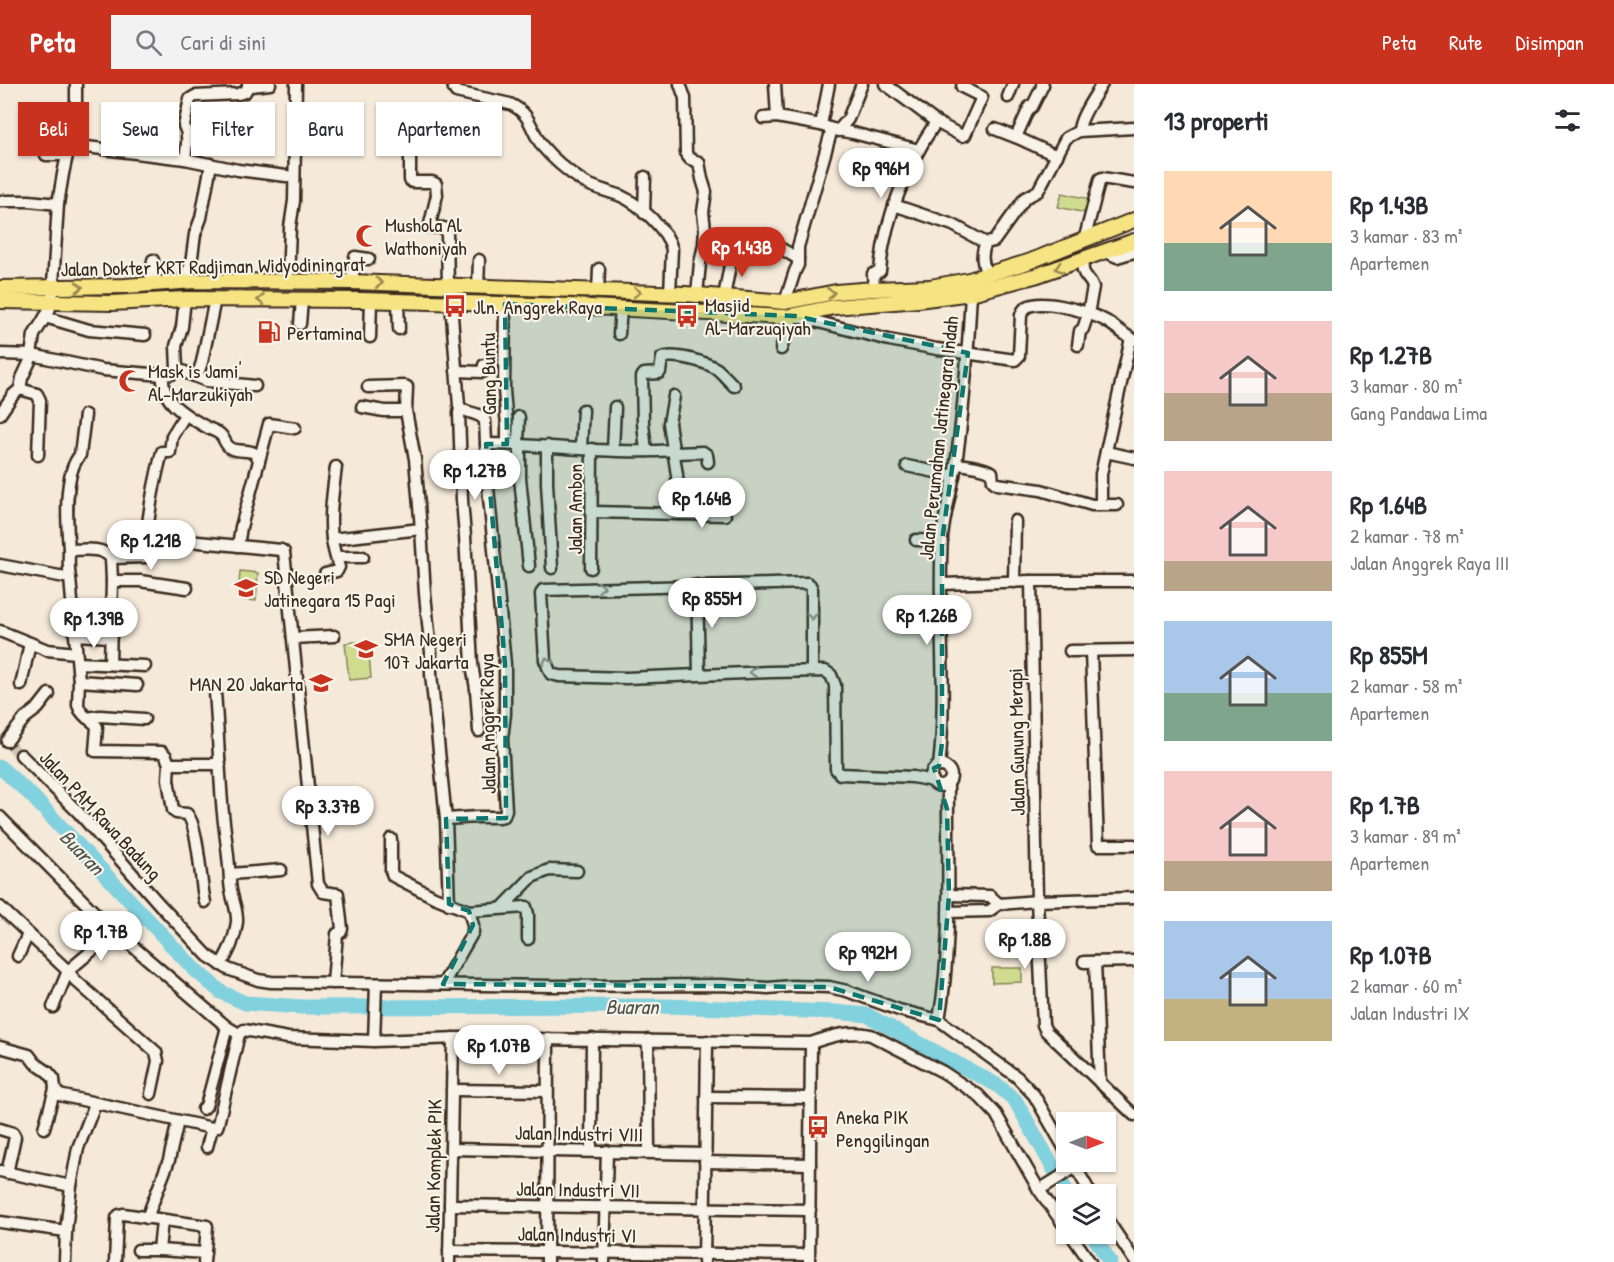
<!DOCTYPE html>
<html lang="id">
<meta charset="utf-8">
<style>
:root{--surface:#fff;--page:#f2f2f3;--text:#2b2b33;--muted:#7c7c81;--accent:#c8321e}
body{margin:0;font-family:"Patrick Hand",sans-serif;background:var(--page);color:var(--text);height:100vh;display:flex;flex-direction:column;font-size:22px;white-space:nowrap}
*{box-sizing:border-box;margin:0}
p{font-size:20px;color:var(--muted)}
.icon{flex:none;width:33px;height:33px;fill:none;stroke:currentColor;stroke-width:2;stroke-linecap:round;stroke-linejoin:round}
.map{position:relative;flex:1;overflow:hidden}
.details{display:flex;flex-direction:column;background:var(--surface);width:480px}
.details>*{flex:none}
.top-card{position:absolute;left:18px;top:18px;width:570px;height:54px;display:flex;gap:12px}
.needle{width:39px;rotate:90deg}
.controls{position:absolute;left:1056px;top:1028px;display:grid;gap:12px}
.controls a{display:grid;place-items:center;width:60px;height:60px;border-radius:0px;background:var(--surface);box-shadow:0 2px 4px #0004;font-size:30px}
.price{position:absolute;translate:-50% -51px;padding:0 14px;border-radius:21px;background:#fff;color:#222;font-size:20px;line-height:39px;filter:drop-shadow(0 2px 3px #0008)}
.price::after{content:'';position:absolute;left:50%;top:36px;width:18px;height:14px;margin-left:-9px;background:inherit;clip-path:polygon(0 0,100% 0,50% 100%)}
.price.current{background:var(--accent);color:#fff}
ul{padding:0;list-style:none}
li{display:flex;align-items:center;gap:18px;height:150px;padding:0 30px}
li span{display:grid;place-items:center;flex:none;width:168px;height:120px;border-radius:0px;color:#555}
li>.icon{margin-inline-start:auto}
span .icon{width:72px;height:72px;fill:#fffc;stroke-width:1}
li b{font-size:26px}
h2{display:flex;justify-content:space-between;align-items:center;height:72px;padding:0 30px;font-size:26px}
.pill{padding:0 21px;border-radius:0px;background:var(--surface);box-shadow:0 2px 4px #0004;font-size:21px;line-height:54px}
.pill.current{background:var(--accent);color:#fff}
header{display:flex;align-items:center;gap:36px;box-sizing:border-box;height:84px;padding:0 30px;background:var(--accent);color:#fff}
header strong{font-size:28px}
nav{display:flex;gap:33px;margin-inline-start:auto;font-size:21px}
.search{width:420px;height:54px;background:var(--page);display:flex;align-items:center;gap:15px;box-sizing:border-box;padding:0 21px;border-radius:0px;color:var(--muted);font-size:22px}
main{display:flex;flex:1;min-height:0}
.map>svg:first-child{display:block}
.pitch{fill:#cfdc90;stroke:#858357;stroke-width:1.5}
.lines{fill:none;stroke-linecap:round;stroke-linejoin:round}
.river{stroke:#82d1de;stroke-width:15}
.minor-tunnel{stroke:#d0c3b4;stroke-width:10;stroke-dasharray:10 5;stroke-linecap:butt}
.minor-casing{stroke:#3b2a1e;stroke-width:15}
.major-casing{stroke:#3b2a1e;stroke-width:18}
.minor{stroke:#f7f3e8;stroke-width:10}
.major{stroke:#f6e381;stroke-width:14}
.oneway{stroke:#988650}
.oneway2{stroke:#998e83}
.marked{fill:#0f766e;fill-opacity:0.2;stroke:#0f766e;stroke-width:4.5;stroke-dasharray:12 8;stroke-linejoin:round}
.labels{text-anchor:middle;dominant-baseline:central;stroke-width:4.5;stroke-linejoin:round;paint-order:stroke}
.poi-label{font-size:20px;fill:#3b2a1e;stroke:#f7f3e8;text-anchor:start}
.street-label{font-size:20px;fill:#3b2a1e;stroke:#f7f3e8}
.water-label{font-size:21px;font-style:italic;fill:#4d544e;stroke:#f7f3e8}
</style>
<header>
<strong>Peta</strong>
<div class="search"><svg class="icon" aria-label="search" viewBox="0 0 24 24"><circle cx="10" cy="10" r="6"/><path d="M15 15l6 6"/></svg>Cari di sini</div>
<nav><a>Peta</a><a>Rute</a><a>Disimpan</a></nav>
</header>
<main>
<div class="map">
<svg width="1134" height="1178" viewBox="0 0 1134 1178">
<rect width="100%" height="100%" fill="#f5e9d9"/>
<filter id="ink" filterUnits="userSpaceOnUse"><feTurbulence type="fractalNoise" baseFrequency=".0167" numOctaves="2"/><feDisplacementMap in="SourceGraphic" scale="12" xChannelSelector="R" yChannelSelector="G"/><feConvolveMatrix kernelMatrix="1 2 1 2 8 2 1 2 1" color-interpolation-filters="sRGB"/></filter>
<g filter="url(#ink)">
<!-- pitch -->
<g class="pitch">
<polygon points="1062,109 1089,115 1086,129 1058,123"/>
<polygon points="240,487 258,489 256,517 238,515"/>
<polygon points="368,557 371,594 349,596 345,559"/>
<polygon points="992,884 1022,884 1022,898 992,899"/>
</g>
<g class="lines">
<!-- river -->
<g class="river">
<polyline points="0,683 32,712 193,884 221,908 245,919 302,923 666,922 835,928 867,931 997,1001 1015,1016 1068,1110"/>
<polyline points="1092,1149 1110,1178"/>
</g>
<!-- minor-tunnel -->
<polyline class="minor-tunnel" points="9,660 21,671"/>
<!-- minor casing -->
<g class="minor-casing">
<g id="minor">
<polyline points="248,0 251,2 270,0"/>
<path d="M 453,0 L 454,5 L 456,8 L 510,20 C 532,30 530,46 543,63 C 553,75 569,88 582,97 C 593,104 608,107 621,112 C 639,120 667,145 672,165 L 670,209"/>
<polyline points="680,0 685,14 686,70 690,75 699,78 702,95 706,108 703,128 705,145 704,161 700,179 697,211"/>
<polyline points="775,0 777,33"/>
<polyline points="829,0 821,41 832,45 853,49 919,66"/>
<polyline points="885,0 936,38 962,52 965,51 982,13 962,3 963,0"/>
<polyline points="1008,13 1013,0"/>
<polyline points="763,34 777,33 821,41"/>
<polyline points="995,45 1018,54 1057,72"/>
<polyline points="838,47 848,35 862,0"/>
<polyline points="1079,47 1134,44"/>
<polyline points="410,50 410,96 412,98 432,98 436,100 437,111 430,140 431,143 444,144 447,148 448,202"/>
<polyline points="1016,53 1030,22 1032,23 1043,1 1042,0"/>
<polyline points="70,61 185,75 238,86 294,93"/>
<polyline points="46,71 67,71"/>
<path d="M 185,75 C 186,64 190,52 184,42 L 190,15 L 195,12 L 238,10 L 245,8 L 249,1"/>
<polyline points="0,117 29,117 58,120"/>
<polyline points="894,121 953,141 986,159"/>
<polyline points="644,129 645,93"/>
<polyline points="705,150 728,152 732,155 733,165 724,213"/>
<polyline points="1084,157 1100,95 1102,94 1134,99"/>
<polyline points="1106,168 1117,173 1134,168"/>
<path d="M 733,169 C 740,164 745,166 752,163 C 773,157 781,164 798,175"/>
<path d="M 987,192 C 983,180 980,171 986,159 L 994,157 L 1025,114 L 1038,107 L 1066,54 L 1079,47 C 1079,34 1095,12 1102,0"/>
<polyline points="184,197 191,180 195,150 201,134 211,80"/>
<polyline points="288,197 290,143 294,117 296,0"/>
<polyline points="352,198 355,173 369,175"/>
<polyline points="150,200 153,176"/>
<polyline points="478,203 479,176"/>
<path d="M 874,205 L 873,190 L 880,187 C 884,136 907,81 936,38"/>
<polyline points="598,207 599,185"/>
<path d="M 185,215 L 182,243 L 176,262 L 177,285 L 172,290 L 163,291 C 160,319 187,332 208,344 C 212,346 218,348 221,351 C 225,355 225,362 232,365 C 243,369 256,363 259,377 L 241,443 L 238,462"/>
<polyline points="398,218 399,245"/>
<polyline points="785,218 795,187 798,181 798,163 832,45"/>
<polyline points="505,220 504,306 507,342 507,360"/>
<path d="M 795,232 L 889,256 L 937,265 L 1015,276 L 1019,272 L 1021,231 C 1023,227 1023,225 1027,223 C 1043,214 1090,228 1106,237 C 1116,243 1124,251 1134,256"/>
<polyline points="45,233 89,246 145,251"/>
<polyline points="300,240 302,216"/>
<polyline points="619,250 621,225"/>
<polyline points="370,253 371,216"/>
<path d="M 1078,261 L 1080,247 L 1083,245 L 1088,230 L 1093,203 C 1088,190 1081,194 1083,176"/>
<polyline points="781,265 792,233"/>
<polyline points="0,270 32,271 103,286 163,291"/>
<polyline points="177,285 207,297 255,302"/>
<polyline points="456,287 483,288 484,281"/>
<polyline points="197,293 202,278 215,215"/>
<polyline points="368,303 405,302 407,303 406,327 415,375 421,445 425,510 431,568 431,590 446,735 449,820"/>
<polyline points="20,305 37,310 40,316 38,371"/>
<polyline points="674,312 669,339 677,391 679,430"/>
<polyline points="362,323 384,327 406,327"/>
<polyline points="460,325 459,329 462,416 465,452 472,580 476,605 479,647"/>
<polyline points="0,330 13,311 20,305 22,294 30,277 34,251 49,227 52,217 58,120 63,90 76,30 76,0"/>
<path d="M 486,360 C 549,360 611,371 674,366"/>
<polyline points="518,360 519,333"/>
<polyline points="520,360 520,394 529,482"/>
<polyline points="547,362 547,399 552,484"/>
<polyline points="581,364 583,326"/>
<polyline points="613,366 615,323"/>
<path d="M 646,367 L 643,339 L 642,293 L 644,290 L 659,289 L 660,288 L 662,274 C 675,269 706,278 717,285 C 723,290 729,297 734,302"/>
<polyline points="1106,368 1134,374"/>
<polyline points="675,369 703,368 707,371 708,378"/>
<polyline points="259,377 269,340 295,344"/>
<path d="M 956,380 C 969,381 981,383 992,388 L 993,397 L 997,400 L 1041,406 L 1092,421 L 1099,421 L 1101,416 L 1101,390 L 1131,254"/>
<polyline points="907,382 954,392"/>
<polyline points="1099,421 1117,421"/>
<polyline points="592,428 725,431"/>
<polyline points="147,453 281,466 284,468 318,800 323,808 338,810 342,845 341,848 337,850 333,899"/>
<polyline points="332,455 421,445"/>
<polyline points="916,456 942,457"/>
<path d="M 69,466 C 82,466 102,462 111,474 L 146,473 C 146,437 153,403 162,368 L 170,368 L 172,352 L 185,331"/>
<polyline points="336,473 363,473"/>
<path d="M 0,481 L 70,494 L 79,597 L 78,621 L 80,626 L 84,631 L 95,640 L 97,643 L 95,667 L 162,668 L 166,672 L 169,680 L 168,695 L 173,726 L 176,729 L 187,730 C 199,743 200,798 205,818"/>
<polyline points="591,484 592,365"/>
<path d="M 325,490 L 337,487 L 339,483 C 336,474 333,465 332,455 C 329,432 333,407 336,383"/>
<path d="M 70,494 C 68,484 69,475 69,465 C 67,441 63,390 80,371 L 85,331"/>
<polyline points="112,497 140,497 187,504"/>
<polyline points="1031,497 1037,817 1043,941 1046,947 1134,1031"/>
<polyline points="1014,498 1015,437"/>
<polyline points="942,500 1031,497 1134,497"/>
<polyline points="697,501 699,590"/>
<polyline points="0,547 47,566 76,569"/>
<polyline points="75,551 111,553"/>
<polyline points="293,554 334,552"/>
<polyline points="1070,567 1134,566"/>
<polyline points="1091,567 1098,761 1134,761"/>
<polyline points="78,579 145,582"/>
<polyline points="110,580 112,497 111,474"/>
<polyline points="812,587 812,505 810,501 807,499 543,506 541,510 545,576 551,590 559,592 626,594 770,588 825,587 831,591 835,601 836,685 840,690 913,693 933,697"/>
<polyline points="79,597 137,601"/>
<polyline points="21,601 30,559"/>
<path d="M 215,608 C 218,645 219,682 222,719 C 224,745 229,771 230,797 C 230,812 238,824 237,838 C 235,855 229,867 221,881"/>
<polyline points="87,634 100,632 144,635"/>
<polyline points="7,657 25,634 38,624 49,610"/>
<polyline points="21,671 79,729 160,821 208,872 228,885 258,896 271,898 552,902 722,901 768,904 792,902 829,903 847,907 899,926 939,936 1017,993 1034,1011 1066,1067"/>
<polyline points="169,680 220,680"/>
<path d="M 939,682 C 948,607 937,529 942,454 C 944,431 951,409 955,386 C 964,328 968,268 971,209 L 970,202"/>
<circle cx="941" cy="692" r="10"/>
<path d="M 0,733 L 102,836 L 227,943 L 239,950 L 244,946 L 288,954 L 374,957 L 459,954 L 811,959 C 831,952 850,946 871,951 L 943,988 L 978,1011 L 996,1030 L 1039,1106 L 1066,1144"/>
<path d="M 446,735 L 478,733 L 500,733 L 504,732 L 506,726 L 502,655 L 505,630 L 505,580 L 488,403 L 485,337 C 480,327 466,331 459,322 L 451,219"/>
<polyline points="391,755 391,787 393,792 434,813 469,827 526,823 528,830 528,855"/>
<polyline points="230,790 281,786"/>
<polyline points="949,811 990,812 999,820"/>
<polyline points="0,823 68,887 75,896 156,968 158,977 151,1010"/>
<polyline points="502,824 532,793 549,786 577,787"/>
<polyline points="948,828 989,827 999,820 1037,817 1134,814"/>
<polyline points="18,872 28,850"/>
<polyline points="1084,878 1134,877"/>
<polyline points="1095,878 1100,999"/>
<polyline points="443,900 473,848 473,841 469,827"/>
<polyline points="53,923 68,887 115,847"/>
<path d="M 939,936 C 953,858 947,778 948,699"/>
<polyline points="648,956 649,1068"/>
<polyline points="374,957 376,900"/>
<polyline points="0,963 29,971 35,979 48,988 54,995 55,1005 59,1011 212,1044 217,1043 218,1040 239,950"/>
<polyline points="452,1006 547,1007"/>
<polyline points="706,1013 811,1014"/>
<polyline points="203,1025 206,1022 227,943"/>
<polyline points="44,1044 55,1005"/>
<polyline points="0,1045 13,1049 15,1053 7,1089"/>
<polyline points="207,1063 212,1044"/>
<polyline points="451,1065 706,1070"/>
<polyline points="591,1067 592,955"/>
<polyline points="1072,1077 1091,1110"/>
<polyline points="705,1078 810,1080"/>
<polyline points="0,1087 71,1102"/>
<polyline points="1039,1106 1076,1083"/>
<polyline points="450,1121 810,1126"/>
<polyline points="147,1134 169,1076 178,1037"/>
<polyline points="1106,1134 1134,1176"/>
<polyline points="0,1138 66,1147"/>
<polyline points="1070,1149 1090,1178"/>
<polyline points="138,1166 159,1166 205,1169"/>
<polyline points="159,1166 162,1137"/>
<polyline points="449,1167 809,1171"/>
<polyline points="809,1177 811,959"/>
<polyline points="65,1178 66,1147 71,1102 78,1064 95,1020"/>
<polyline points="115,1178 117,1134 119,1131 123,1130 207,1142 204,1178"/>
<polyline points="449,1178 453,954"/>
<polyline points="547,1178 548,955"/>
<polyline points="604,1178 607,1067"/>
<polyline points="704,1178 707,957"/>
</g>
</g>
<!-- major casing -->
<g class="major-casing">
<g id="major">
<polyline points="0,204 125,202 195,197 352,198 685,210 785,218 836,208 874,205 930,203 969,196 1028,178 1134,136"/>
<polyline points="0,217 112,219 185,215 361,216 571,222 785,233 834,223 918,216 971,209 1038,191 1134,157"/>
</g>
</g>
<!-- minor -->
<use href="#minor" class="minor"/>
<!-- major -->
<use href="#major" class="major"/>
</g>
<!-- one-way arrows -->
<defs><path id="oneway-chevron" d="M-2-3.5L2.5 0L-2 3.5" fill="none" stroke-width="1.6" stroke-linecap="round" stroke-linejoin="round" transform="scale(1.5)"/></defs>
<g class="oneway">
<use href="#oneway-chevron" transform="translate(1059 184) rotate(162)"/>
<use href="#oneway-chevron" transform="translate(379 199) rotate(2)"/>
<use href="#oneway-chevron" transform="translate(79 203) rotate(-2)"/>
<use href="#oneway-chevron" transform="translate(637 208) rotate(2)"/>
<use href="#oneway-chevron" transform="translate(831 209) rotate(-8)"/>
<use href="#oneway-chevron" transform="translate(261 216) rotate(180)"/>
</g>
<g class="oneway2">
<use href="#oneway-chevron" transform="translate(601 503) rotate(-2)"/>
<use href="#oneway-chevron" transform="translate(812 532) rotate(90)"/>
<use href="#oneway-chevron" transform="translate(547 577) rotate(-106)"/>
<use href="#oneway-chevron" transform="translate(753 588) rotate(178)"/>
</g>
</g>
<!-- marked area -->
<path class="marked" d="M 505,220 L 795,232 L 968,269 L 942,457 L 942,659 L 939,682 L 934,684 L 947,725 L 949,811 L 939,936 L 829,903 L 443,900 L 473,841 L 469,827 L 449,820 L 446,735 L 506,734 L 505,580 L 486,360 L 507,360 Z"/>
<!-- icons -->
<defs>
<g id="mosque-bare" transform="scale(1.8)"><path d="M3.5-4.9A6 6 0 1 0 3.5 4.9A5 5 0 1 1 3.5-4.9Z" fill="#c8321e" stroke="#f7f3e8" stroke-width="2.5" paint-order="stroke"/></g>
<g id="bus-bare" transform="scale(1.8)"><path d="M-5-6H5V4H4V6H2V4H-2V6H-4V4H-5ZM-3.5-4V0h7V-4ZM-3.5 1.2v1.5H-2V1.2ZM2 1.2v1.5H3.5V1.2Z" fill="#c8321e" stroke="#f7f3e8" stroke-width="2.5" paint-order="stroke"/></g>
<g id="fuel-bare" transform="scale(1.8)"><path d="M-5.5-6h7V0h2V4h1.3V-2.5L3-4.5l.8-.8L6-3V5H2.5V1h-1V6h-7ZM-4.2-4.7v3.2H.2V-4.7Z" fill="#c8321e" stroke="#f7f3e8" stroke-width="2.5" paint-order="stroke"/></g>
<g id="school-bare" transform="scale(1.8)"><path d="M0-5L7-2L0 1L-7-2ZM-4 1L0 2.5L4 1V4Q0 6-4 4Z" fill="#c8321e" stroke="#f7f3e8" stroke-width="2.5" paint-order="stroke"/></g>
</defs>
<g fill-rule="evenodd">
<use href="#mosque-bare" x="367" y="152"/>
<use href="#bus-bare" x="455" y="222"/>
<use href="#bus-bare" x="687" y="232"/>
<use href="#fuel-bare" x="269" y="248"/>
<use href="#mosque-bare" x="130" y="297"/>
<use href="#school-bare" x="246" y="504"/>
<use href="#school-bare" x="366" y="565"/>
<use href="#school-bare" x="321" y="599"/>
<use href="#bus-bare" x="818" y="1043"/>
</g>
<g class="labels">
<!-- poi labels -->
<g class="poi-label">
<text x="385" y="140">Mushola Al<tspan x="385" dy="23">Wathoniyah</tspan></text>
<text x="705" y="220">Masjid<tspan x="705" dy="23">Al-Marzuqiyah</tspan></text>
<text x="473" y="222">Jln. Anggrek Raya</text>
<text x="287" y="248">Pertamina</text>
<text x="148" y="286">Mask is Jami'<tspan x="148" dy="23">Al-Marzukiyah</tspan></text>
<text x="264" y="492">SD Negeri<tspan x="264" dy="23">Jatinegara 15 Pagi</tspan></text>
<text x="384" y="554">SMA Negeri<tspan x="384" dy="23">107 Jakarta</tspan></text>
<text x="303" y="599" text-anchor="end">MAN 20 Jakarta</text>
<text x="836" y="1032">Aneka PIK<tspan x="836" dy="23">Penggilingan</tspan></text>
</g>
<!-- street labels -->
<g class="street-label">
<text transform="translate(213 182) rotate(-1)">Jalan Dokter KRT Radjiman Widyodiningrat</text>
<text transform="translate(488 290) rotate(-91)">Gang Buntu</text>
<text transform="translate(938 354) rotate(-84)">Jalan Perumahan Jatinegara Indah</text>
<text transform="translate(574 425) rotate(-90)">Jalan Ambon</text>
<text transform="translate(487 640) rotate(-91)">Jalan Anggrek Raya</text>
<text transform="translate(1016 658) rotate(-91)">Jalan Gunung Merapi</text>
<text transform="translate(101 731) rotate(47)">Jalan PAM Rawa Badung</text>
<text transform="translate(579 1049) rotate(1)">Jalan Industri VIII</text>
<text transform="translate(433 1082) rotate(-89)">Jalan Komplek PIK</text>
<text transform="translate(578 1105) rotate(1)">Jalan Industri VII</text>
<text transform="translate(577 1150) rotate(1)">Jalan Industri VI</text>
</g>
<!-- water labels -->
<g class="water-label">
<text transform="translate(82 768) rotate(46)">Buaran</text>
<text x="632" y="922">Buaran</text>
</g>
</g>
</svg>
<div class="controls">
<a><svg class="needle" viewBox="-14 -14 28 28"><path d="M0-13l5 13h-10z" fill="#e53935"/><path d="M0 13l5-13h-10z" fill="#7c7c81"/></svg></a>
<a><svg class="icon" aria-label="layers" viewBox="0 0 24 24"><path d="M12 4l9 5-9 5-9-5zM3 14l9 5 9-5"/></svg></a>
</div>
<b class="price" style="left:881px;top:115px">Rp 996M</b>
<b class="price current" style="left:742px;top:194px">Rp 1.43B</b>
<b class="price" style="left:475px;top:417px">Rp 1.27B</b>
<b class="price" style="left:702px;top:445px">Rp 1.64B</b>
<b class="price" style="left:151px;top:487px">Rp 1.21B</b>
<b class="price" style="left:712px;top:545px">Rp 855M</b>
<b class="price" style="left:927px;top:562px">Rp 1.26B</b>
<b class="price" style="left:94px;top:565px">Rp 1.39B</b>
<b class="price" style="left:328px;top:753px">Rp 3.37B</b>
<b class="price" style="left:101px;top:878px">Rp 1.7B</b>
<b class="price" style="left:1025px;top:886px">Rp 1.8B</b>
<b class="price" style="left:868px;top:899px">Rp 992M</b>
<b class="price" style="left:499px;top:992px">Rp 1.07B</b>
<div class="top-card">
<a class="pill current">Beli</a>
<a class="pill">Sewa</a>
<a class="pill">Filter</a>
<a class="pill">Baru</a>
<a class="pill">Apartemen</a>
</div>
</div>
<section class="details">
<h2>13 properti<svg class="icon" aria-label="filters" viewBox="0 0 24 24"><path d="M4 7h16M4 17h16"/><circle cx="9" cy="7" r="2"/><circle cx="15" cy="17" r="2"/></svg></h2>
<ul>
<li><span style="background:linear-gradient(#ffd9b3 60%,#7fa58c 0)"><svg class="icon" aria-label="home" viewBox="0 0 24 24"><path d="M3 11l9-7 9 7M6 9v11h12V9"/></svg></span><div><b>Rp 1.43B</b><p>3 kamar · 83 m²</p><p>Apartemen</p></div></li>
<li><span style="background:linear-gradient(#f6c9c9 60%,#b9a48a 0)"><svg class="icon" aria-label="home" viewBox="0 0 24 24"><path d="M3 11l9-7 9 7M6 9v11h12V9"/></svg></span><div><b>Rp 1.27B</b><p>3 kamar · 80 m²</p><p>Gang Pandawa Lima</p></div></li>
<li><span style="background:linear-gradient(#f6c9c9 75%,#b9a48a 0)"><svg class="icon" aria-label="home" viewBox="0 0 24 24"><path d="M3 11l9-7 9 7M6 9v11h12V9"/></svg></span><div><b>Rp 1.64B</b><p>2 kamar · 78 m²</p><p>Jalan Anggrek Raya III</p></div></li>
<li><span style="background:linear-gradient(#a9c7e8 60%,#7fa58c 0)"><svg class="icon" aria-label="home" viewBox="0 0 24 24"><path d="M3 11l9-7 9 7M6 9v11h12V9"/></svg></span><div><b>Rp 855M</b><p>2 kamar · 58 m²</p><p>Apartemen</p></div></li>
<li><span style="background:linear-gradient(#f6c9c9 75%,#b9a48a 0)"><svg class="icon" aria-label="home" viewBox="0 0 24 24"><path d="M3 11l9-7 9 7M6 9v11h12V9"/></svg></span><div><b>Rp 1.7B</b><p>3 kamar · 89 m²</p><p>Apartemen</p></div></li>
<li><span style="background:linear-gradient(#a9c7e8 65%,#c2b280 0)"><svg class="icon" aria-label="home" viewBox="0 0 24 24"><path d="M3 11l9-7 9 7M6 9v11h12V9"/></svg></span><div><b>Rp 1.07B</b><p>2 kamar · 60 m²</p><p>Jalan Industri IX</p></div></li>
</ul>
</section>
</main>
